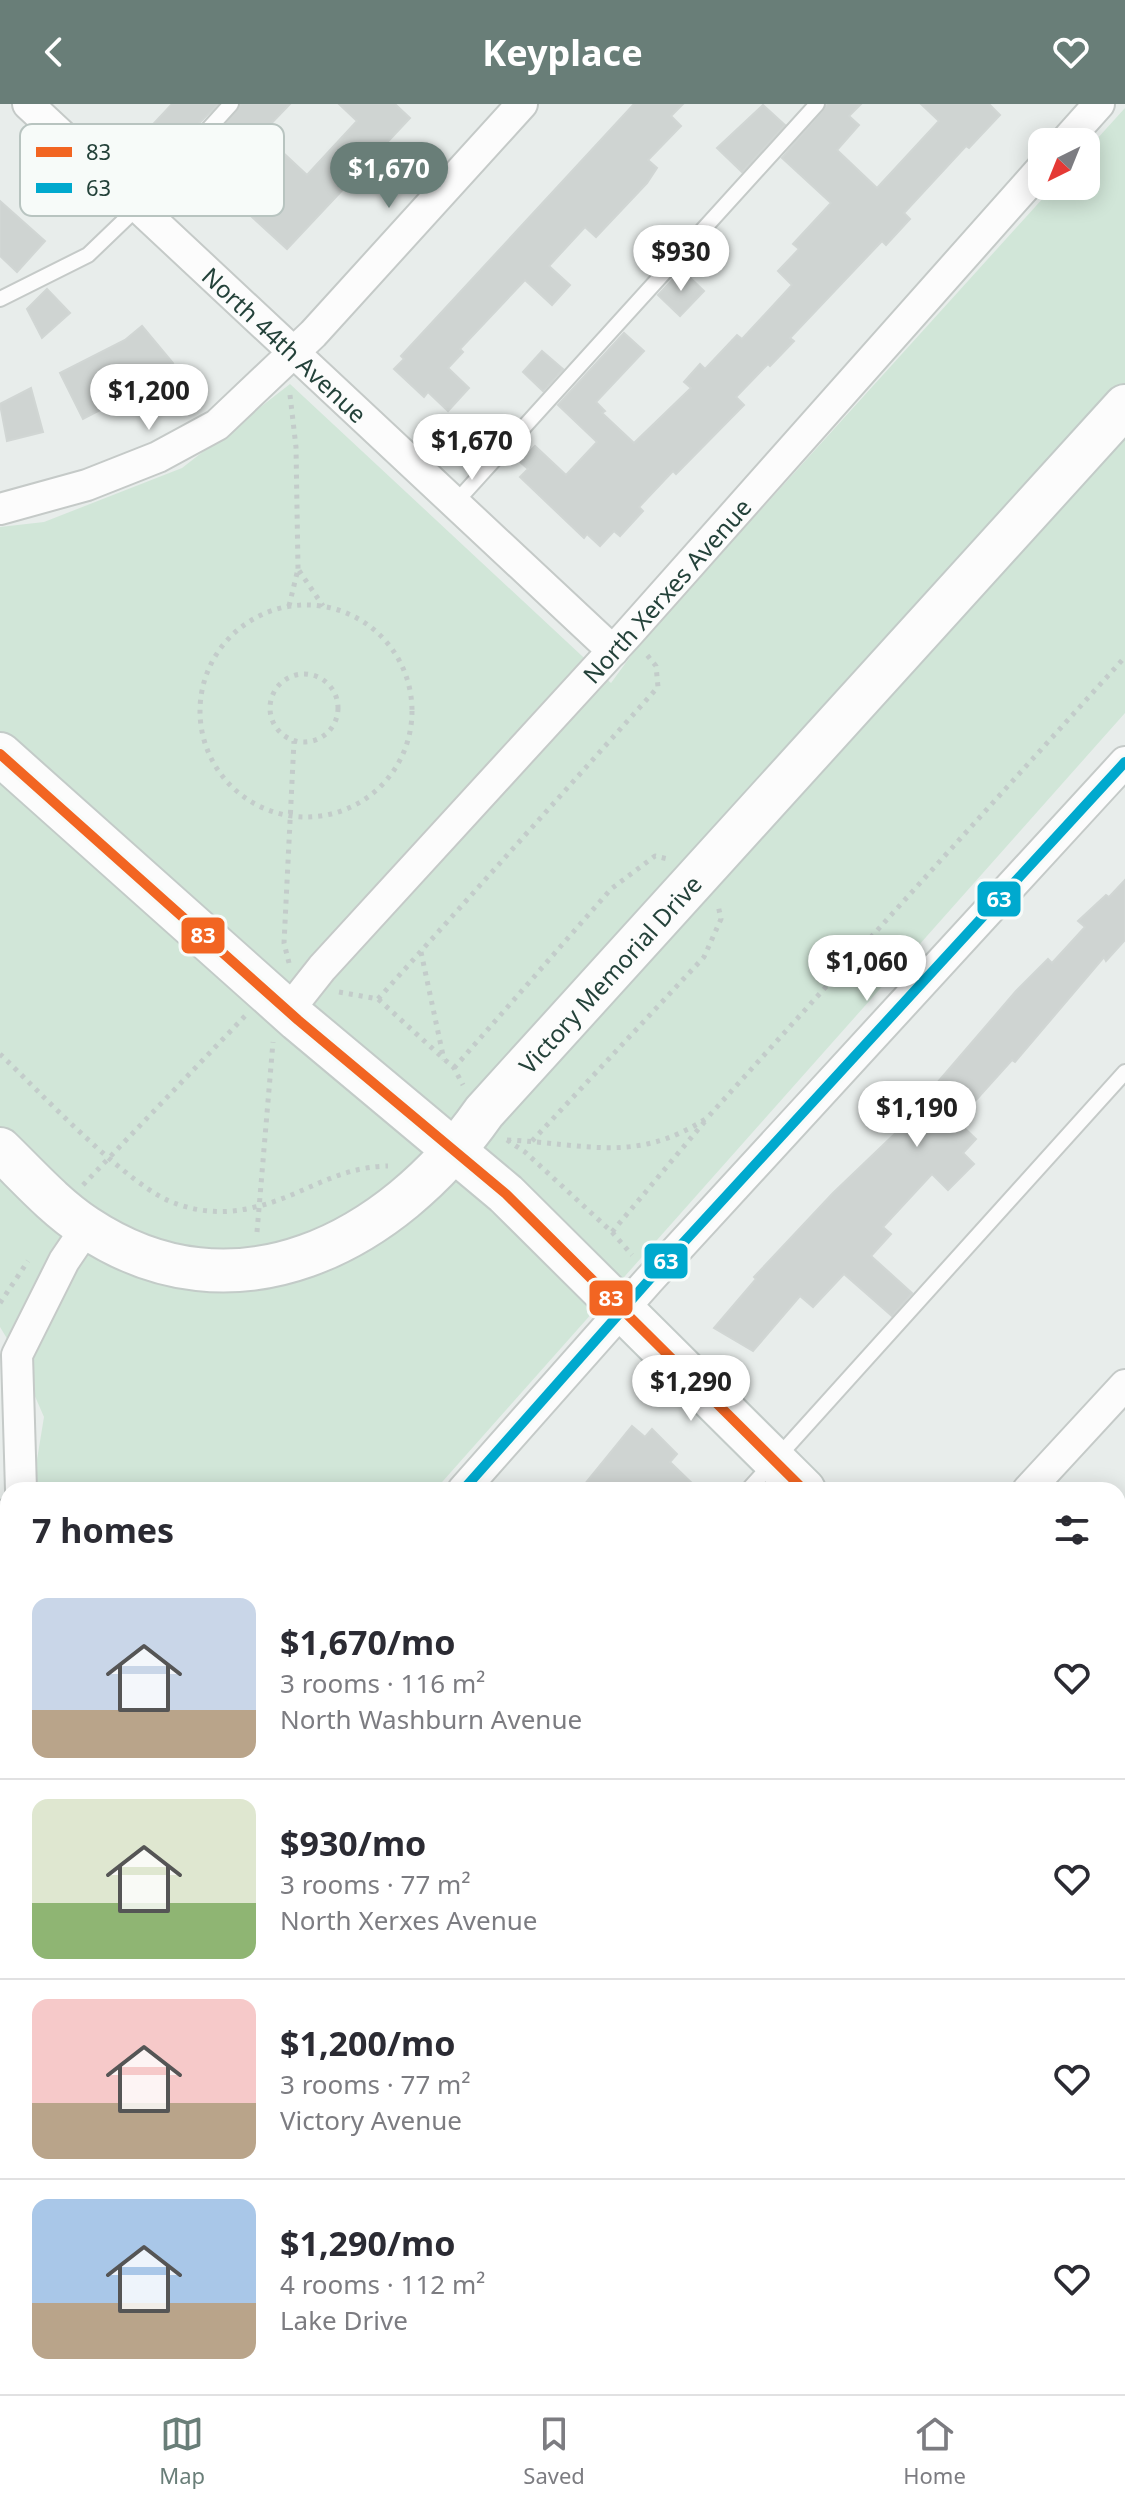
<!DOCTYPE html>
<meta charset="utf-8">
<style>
:root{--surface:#fff;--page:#f7f7f7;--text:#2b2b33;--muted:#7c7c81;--line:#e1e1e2;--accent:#697e78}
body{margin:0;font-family:"Noto Sans",sans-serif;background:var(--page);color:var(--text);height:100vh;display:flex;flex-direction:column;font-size:30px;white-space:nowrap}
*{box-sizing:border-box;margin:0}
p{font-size:26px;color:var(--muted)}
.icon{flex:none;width:44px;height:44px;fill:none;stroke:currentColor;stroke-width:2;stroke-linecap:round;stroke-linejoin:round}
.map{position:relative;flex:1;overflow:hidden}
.sheet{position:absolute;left:0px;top:1378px;width:1126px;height:912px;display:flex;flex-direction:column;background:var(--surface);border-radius:24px 24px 0 0;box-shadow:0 4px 20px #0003}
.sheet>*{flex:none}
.needle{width:52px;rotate:223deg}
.buttons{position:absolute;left:1028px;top:24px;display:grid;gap:16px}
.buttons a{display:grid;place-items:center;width:72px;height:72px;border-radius:16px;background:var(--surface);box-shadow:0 4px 20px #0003;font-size:40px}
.price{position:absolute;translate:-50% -68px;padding:0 18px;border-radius:28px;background:#fff;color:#222;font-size:26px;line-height:52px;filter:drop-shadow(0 2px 4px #0008)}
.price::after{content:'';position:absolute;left:50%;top:48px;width:24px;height:18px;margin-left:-12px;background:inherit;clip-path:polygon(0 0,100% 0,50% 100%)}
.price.active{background:var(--accent);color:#fff}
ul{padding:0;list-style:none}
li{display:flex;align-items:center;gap:24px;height:200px;padding:0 32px}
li+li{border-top:2px solid var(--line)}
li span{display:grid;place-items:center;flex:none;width:224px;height:160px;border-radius:16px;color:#555}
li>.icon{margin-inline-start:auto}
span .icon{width:96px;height:96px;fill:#fffc;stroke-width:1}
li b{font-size:34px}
h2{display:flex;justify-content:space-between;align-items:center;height:96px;padding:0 32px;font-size:34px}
header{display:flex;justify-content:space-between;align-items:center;height:104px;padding:0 32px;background:var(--accent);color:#fff;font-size:36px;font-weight:700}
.menu{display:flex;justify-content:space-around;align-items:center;height:112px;border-top:2px solid var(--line);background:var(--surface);font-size:22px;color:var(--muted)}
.menu a{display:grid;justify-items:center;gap:4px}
.menu .active{color:var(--accent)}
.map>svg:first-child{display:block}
.green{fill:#d1e6d8}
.building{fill:#cfd4d2;stroke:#d1d6d4;stroke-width:2}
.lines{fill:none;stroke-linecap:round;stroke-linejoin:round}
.lane-casing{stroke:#c5cac8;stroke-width:18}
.street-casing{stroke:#c5cac8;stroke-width:34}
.secondary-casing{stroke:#c3cbc8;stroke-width:46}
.path{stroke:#c3ccca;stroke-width:5;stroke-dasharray:4 6;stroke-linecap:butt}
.lane{stroke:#fcfcfc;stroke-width:14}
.street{stroke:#fcfcfc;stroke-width:30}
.secondary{stroke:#fcfcfc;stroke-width:42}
.bus-1-casing{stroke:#f7fbf9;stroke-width:16}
.bus-2-casing{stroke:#f7fbf9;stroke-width:16}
.bus-1{stroke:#f26522;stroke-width:10}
.bus-2{stroke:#00a9ce;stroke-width:10}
.labels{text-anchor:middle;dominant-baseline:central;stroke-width:6;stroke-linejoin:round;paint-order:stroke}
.street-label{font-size:24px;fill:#24423a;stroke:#f7fbf9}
.key{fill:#f7fbf9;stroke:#b8c4c0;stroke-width:2}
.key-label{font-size:22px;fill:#24423a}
.line-badge{stroke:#f7fbf9;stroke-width:3}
.badge-label{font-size:22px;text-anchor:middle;font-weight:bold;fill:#fff}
</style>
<header><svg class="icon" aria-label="back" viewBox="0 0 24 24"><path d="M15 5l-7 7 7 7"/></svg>Keyplace<svg class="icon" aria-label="heart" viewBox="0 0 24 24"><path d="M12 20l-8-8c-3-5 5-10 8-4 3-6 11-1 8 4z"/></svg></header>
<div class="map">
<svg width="1125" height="2290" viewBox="0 0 1125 2290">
<rect width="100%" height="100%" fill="#e8edeb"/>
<!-- green -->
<polygon class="green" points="1125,4 1125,609 435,1386 32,1386 44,1313 17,1251 0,1223 0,423 44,418 182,364 290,280 611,579 641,538 1054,82 1086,82 1086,47"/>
<!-- building -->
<g class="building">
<polygon points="172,0 218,0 169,50 145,29"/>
<polygon points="241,0 290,0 262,29 307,71 357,17 339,0 395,0 410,14 287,145 192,58"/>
<polygon points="634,0 683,0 671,12 681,22 648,56 657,64 647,79 596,133 585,123 549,162 570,181 552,201 525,176 460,245 463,248 448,264 469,284 448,307 428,288 424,293 394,265 404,255 401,252"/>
<polygon points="828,0 861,0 849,12 859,21 837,46 877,84 939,17 921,0 989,0 1000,11 969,44 966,42 904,109 910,115 886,141 882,137 790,234 794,237 770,262 768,260 736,293 744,301 676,370 673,367 639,403 643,407 620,432 614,427 600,442 587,430 584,434 520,373 528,365 520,358 535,342 566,371 597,338 558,301 624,229 644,247 596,298 605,307 602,309 634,339 691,284 684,278 700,260 705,265 737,231 742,235 792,181 778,167 799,145 793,140 831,99 782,54"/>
<polygon points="763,1 785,21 742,68 717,44"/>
<polygon points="0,97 45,137 17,168 0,152"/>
<polygon points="682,166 704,187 680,212 658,191"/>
<polygon points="47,185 70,209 42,234 27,205"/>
<polygon points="142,222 173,259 141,285 83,315 60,269 125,236"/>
<polygon points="542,247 563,265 543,287 523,268"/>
<polygon points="31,284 43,328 7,337 0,300"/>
<polygon points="1125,776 1125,836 1106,857 1104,853 1015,958 1012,956 957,1017 976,1035 963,1049 974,1060 948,1086 932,1070 883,1123 891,1130 871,1152 912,1189 892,1212 844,1170 813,1203 800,1192 753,1247 714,1224 756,1175 754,1173 833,1089 903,1022 898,1017 917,997 919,1000 1016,887 1048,855 1052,859 1085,823 1078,817 1106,791 1109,793"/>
<polygon points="632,1322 645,1333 652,1325 677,1350 670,1358 699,1386 580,1386"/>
</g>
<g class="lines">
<!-- lane casing -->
<g class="lane-casing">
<g id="lane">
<polyline points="0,195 88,151 138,103 231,0"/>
<polyline points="455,399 817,0"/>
<polyline points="748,1386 1125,968"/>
<polyline points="1118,1627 1125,1619"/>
<polyline points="0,1728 8,1734"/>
<polyline points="1118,2254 1125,2246"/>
<polyline points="539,2290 546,2282"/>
<polyline points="1085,2290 1092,2282"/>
</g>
</g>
<!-- street casing -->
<g class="street-casing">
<g id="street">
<path id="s1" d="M 28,0 L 613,547"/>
<polyline points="1065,38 1099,0"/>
<polyline points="0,405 87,381 158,353 217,321 313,230 522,0"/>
<path id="s2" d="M 288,907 L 322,864 L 628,530 L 1042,64"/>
<polyline points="21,1386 17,1251 64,1157 87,1123"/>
<polyline points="463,1386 649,1176 1125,658"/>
<polyline points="1028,1386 1125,1281"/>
<polyline points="0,1418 8,1410"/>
<polyline points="1118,1931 1125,1923"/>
<polyline points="0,1967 8,1971"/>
<polyline points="309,2282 317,2290"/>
<polyline points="797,2290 804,2282"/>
</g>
</g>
<!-- secondary casing -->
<g class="secondary-casing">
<g id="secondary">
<polyline points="0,650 298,916 506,1090 804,1386"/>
<path id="s3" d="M 0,1045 C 27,1071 54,1102 86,1123 C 235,1222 392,1139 484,1008 L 1125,302"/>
<polyline points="1118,1711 1125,1718"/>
</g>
</g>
<!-- path -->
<g class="path">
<polyline points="290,291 296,343 298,465"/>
<circle cx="306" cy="607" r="106"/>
<polyline points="289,502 298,465 323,502"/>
<circle cx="304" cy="604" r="34"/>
<polyline points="421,848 444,956"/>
<polyline points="289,859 284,839 294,637"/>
<polyline points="339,888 378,895 454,964 463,981"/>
<polyline points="378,895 658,583 656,562 647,551"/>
<path d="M 0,950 C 38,986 131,1086 177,1100 C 203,1109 228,1110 255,1103 C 303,1092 335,1063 388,1062"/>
<polyline points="454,964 611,785 655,752 668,755"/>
<path d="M 507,1036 C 585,1039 635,1061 707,1014 L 1125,553"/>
<polyline points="507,1036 525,1048 612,1128 706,1016"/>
<polyline points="532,1037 704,853 721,815 718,801"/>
<polyline points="83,1081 245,912"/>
<polyline points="257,1128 273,938"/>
<polyline points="612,1128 632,1151"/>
<polyline points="0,1199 28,1157"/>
</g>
<!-- lane -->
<use href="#lane" class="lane"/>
<!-- street -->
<use href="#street" class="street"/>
<!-- secondary -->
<use href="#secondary" class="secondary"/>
<!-- bus-1 casing -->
<g class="bus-1-casing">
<polyline id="bus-1" points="0,650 298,916 506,1090 804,1386"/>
</g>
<!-- bus-2 casing -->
<g class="bus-2-casing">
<polyline id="bus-2" points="463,1386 649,1176 1125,658"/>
</g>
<!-- bus-1 -->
<use href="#bus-1" class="bus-1"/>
<!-- bus-2 -->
<use href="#bus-2" class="bus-2"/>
</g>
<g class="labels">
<!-- street labels -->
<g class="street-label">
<text stroke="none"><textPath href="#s1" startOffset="352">North 44th Avenue</textPath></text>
<text stroke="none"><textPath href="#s2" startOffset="566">North Xerxes Avenue</textPath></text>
<text stroke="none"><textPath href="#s3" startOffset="766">Victory Memorial Drive</textPath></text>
</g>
</g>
<!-- legend -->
<rect x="20" y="20" width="264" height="92" rx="12" class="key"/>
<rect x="36" y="43" width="36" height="10" fill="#f26522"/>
<rect x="36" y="79" width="36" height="10" fill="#00a9ce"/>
<g class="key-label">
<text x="86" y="56">83</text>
<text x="86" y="92">63</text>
</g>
<g class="line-badge">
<rect x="976" y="776" width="46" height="38" rx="8" fill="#00a9ce"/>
<rect x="180" y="812" width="46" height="39" rx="8" fill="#f26522"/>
<rect x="643" y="1138" width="46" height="38" rx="8" fill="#00a9ce"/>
<rect x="588" y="1175" width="46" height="38" rx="8" fill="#f26522"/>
</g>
<g class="badge-label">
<text x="999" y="803">63</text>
<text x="203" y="839">83</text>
<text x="666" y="1165">63</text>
<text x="611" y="1202">83</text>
</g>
</svg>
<div class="buttons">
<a><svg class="needle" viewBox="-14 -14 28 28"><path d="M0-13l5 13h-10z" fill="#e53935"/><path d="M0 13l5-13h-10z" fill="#7c7c81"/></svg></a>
</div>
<b class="price active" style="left:389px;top:106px">$1,670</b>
<b class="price" style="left:681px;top:189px">$930</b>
<b class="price" style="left:149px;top:328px">$1,200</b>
<b class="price" style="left:472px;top:378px">$1,670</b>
<b class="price" style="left:867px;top:899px">$1,060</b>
<b class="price" style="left:917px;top:1045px">$1,190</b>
<b class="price" style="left:691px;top:1319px">$1,290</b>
<section class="sheet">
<h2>7 homes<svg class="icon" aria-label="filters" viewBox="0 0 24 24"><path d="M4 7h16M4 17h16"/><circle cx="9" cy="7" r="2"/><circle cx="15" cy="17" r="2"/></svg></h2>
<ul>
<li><span style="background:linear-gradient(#c9d6e8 70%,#b9a48a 0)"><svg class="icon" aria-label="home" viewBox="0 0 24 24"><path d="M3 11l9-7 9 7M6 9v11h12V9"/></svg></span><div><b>$1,670/mo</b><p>3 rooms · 116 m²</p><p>North Washburn Avenue</p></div><svg class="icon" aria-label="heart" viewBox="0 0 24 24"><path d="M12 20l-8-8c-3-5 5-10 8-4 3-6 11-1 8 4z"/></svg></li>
<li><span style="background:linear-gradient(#dfe7d0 65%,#8fb573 0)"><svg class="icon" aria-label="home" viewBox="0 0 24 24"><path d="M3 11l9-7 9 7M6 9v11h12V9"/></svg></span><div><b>$930/mo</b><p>3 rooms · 77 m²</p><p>North Xerxes Avenue</p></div><svg class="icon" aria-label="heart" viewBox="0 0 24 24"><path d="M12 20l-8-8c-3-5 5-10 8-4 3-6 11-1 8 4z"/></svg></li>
<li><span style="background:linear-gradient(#f6c9c9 65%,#b9a48a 0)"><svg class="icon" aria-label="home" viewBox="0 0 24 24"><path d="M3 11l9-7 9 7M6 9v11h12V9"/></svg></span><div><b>$1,200/mo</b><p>3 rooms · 77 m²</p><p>Victory Avenue</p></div><svg class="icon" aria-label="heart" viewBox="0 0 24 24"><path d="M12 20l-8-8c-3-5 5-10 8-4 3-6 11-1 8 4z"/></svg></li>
<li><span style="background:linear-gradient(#a9c7e8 65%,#b9a48a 0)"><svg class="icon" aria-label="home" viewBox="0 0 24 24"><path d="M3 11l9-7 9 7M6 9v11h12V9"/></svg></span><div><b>$1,290/mo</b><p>4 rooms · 112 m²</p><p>Lake Drive</p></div><svg class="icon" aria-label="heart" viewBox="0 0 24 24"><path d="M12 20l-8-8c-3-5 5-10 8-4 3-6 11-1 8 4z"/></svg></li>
</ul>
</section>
</div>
<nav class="menu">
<a class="active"><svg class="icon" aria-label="map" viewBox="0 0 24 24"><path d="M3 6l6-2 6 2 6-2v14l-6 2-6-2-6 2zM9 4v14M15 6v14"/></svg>Map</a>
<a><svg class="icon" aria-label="saved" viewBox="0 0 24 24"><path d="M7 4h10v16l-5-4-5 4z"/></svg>Saved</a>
<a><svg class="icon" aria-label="home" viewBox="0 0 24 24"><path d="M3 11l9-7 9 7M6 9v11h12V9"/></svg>Home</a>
</nav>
